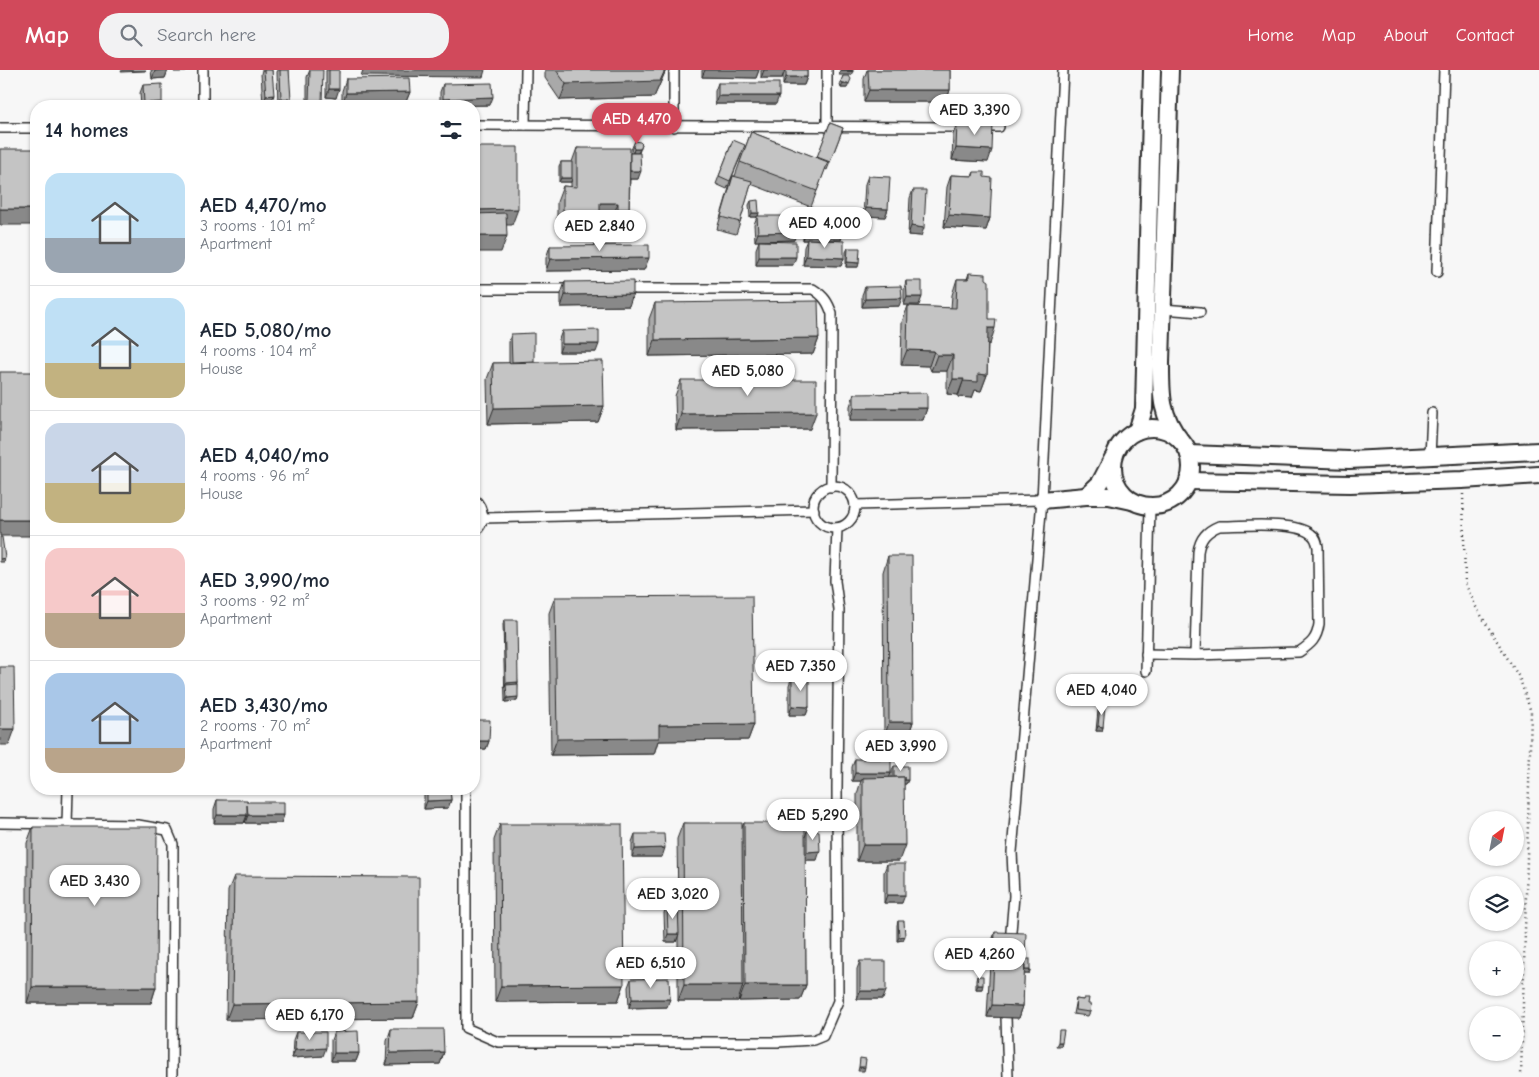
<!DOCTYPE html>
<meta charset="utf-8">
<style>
:root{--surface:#fff;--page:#f2f2f3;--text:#1f2937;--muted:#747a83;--line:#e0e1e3;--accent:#d1495b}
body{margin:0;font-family:"Comic Neue",sans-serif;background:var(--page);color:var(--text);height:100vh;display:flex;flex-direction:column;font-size:19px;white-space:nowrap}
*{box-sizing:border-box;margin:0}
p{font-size:16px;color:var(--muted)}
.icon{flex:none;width:28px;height:28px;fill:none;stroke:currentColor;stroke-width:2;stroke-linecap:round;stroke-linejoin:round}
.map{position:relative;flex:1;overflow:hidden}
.side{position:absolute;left:30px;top:30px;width:450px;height:695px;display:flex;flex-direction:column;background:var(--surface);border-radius:20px;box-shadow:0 1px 4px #0004}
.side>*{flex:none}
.needle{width:32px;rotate:32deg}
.fabs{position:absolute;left:1469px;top:741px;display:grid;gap:10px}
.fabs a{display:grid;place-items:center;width:55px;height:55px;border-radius:50%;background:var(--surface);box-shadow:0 1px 4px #0004;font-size:25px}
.price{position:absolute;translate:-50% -42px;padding:0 11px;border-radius:18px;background:#fff;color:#222;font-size:16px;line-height:32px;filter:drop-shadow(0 1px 2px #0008)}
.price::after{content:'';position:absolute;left:50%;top:30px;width:15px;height:11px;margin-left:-8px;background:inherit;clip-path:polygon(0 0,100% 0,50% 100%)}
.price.active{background:var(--accent);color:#fff}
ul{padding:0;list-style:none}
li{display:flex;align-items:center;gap:15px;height:125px;padding:0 15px}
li+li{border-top:1px solid var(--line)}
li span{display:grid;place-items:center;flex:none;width:140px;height:100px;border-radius:15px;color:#555}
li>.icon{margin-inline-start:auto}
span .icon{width:60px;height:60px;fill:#fffc;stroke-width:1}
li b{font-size:21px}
h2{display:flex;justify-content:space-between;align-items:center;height:60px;padding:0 15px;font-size:21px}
header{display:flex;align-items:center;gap:30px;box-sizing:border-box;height:70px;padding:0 25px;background:var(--accent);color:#fff}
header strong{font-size:24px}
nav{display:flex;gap:28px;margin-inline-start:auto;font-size:18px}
.search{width:350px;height:45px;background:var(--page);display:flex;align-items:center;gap:12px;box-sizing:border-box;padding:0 18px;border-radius:20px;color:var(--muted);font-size:19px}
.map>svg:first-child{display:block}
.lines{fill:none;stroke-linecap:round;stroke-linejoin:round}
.lane-casing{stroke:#2b2b2b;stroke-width:12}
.street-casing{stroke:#2b2b2b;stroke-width:20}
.path{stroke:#2b2b2b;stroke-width:2.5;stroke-dasharray:1 4;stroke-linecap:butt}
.lane{stroke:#fff;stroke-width:9}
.street{stroke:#fff;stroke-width:16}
.wall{fill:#a9a9a9;stroke:#2b2b2b}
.shaded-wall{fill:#898989;stroke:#2b2b2b}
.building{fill:#c4c4c4;stroke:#2b2b2b}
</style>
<header>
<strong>Map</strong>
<div class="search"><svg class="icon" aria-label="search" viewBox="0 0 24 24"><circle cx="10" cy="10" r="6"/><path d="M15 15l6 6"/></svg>Search here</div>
<nav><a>Home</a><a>Map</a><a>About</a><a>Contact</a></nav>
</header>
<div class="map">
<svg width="1539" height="1007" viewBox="0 0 1539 1007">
<rect width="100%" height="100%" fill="#f7f7f7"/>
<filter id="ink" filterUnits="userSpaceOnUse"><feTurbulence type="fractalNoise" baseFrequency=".02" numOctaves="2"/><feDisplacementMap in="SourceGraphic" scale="10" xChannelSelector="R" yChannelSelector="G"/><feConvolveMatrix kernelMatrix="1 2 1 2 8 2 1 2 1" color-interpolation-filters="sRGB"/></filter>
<g filter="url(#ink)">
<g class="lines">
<!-- lane casing -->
<g class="lane-casing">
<g id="lane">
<polyline points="203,0 203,36"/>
<polyline points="827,0 827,57"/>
<polyline points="474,55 966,57"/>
<polyline points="525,55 526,0"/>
<polyline points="674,57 674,0"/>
<polyline points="981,57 999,57"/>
<polyline points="0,58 36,58"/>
<polyline points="1437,202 1444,0"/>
<polyline points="474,219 574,219"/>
<path d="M 622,219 L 813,219 C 824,226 828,232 832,244 L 831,417"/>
<polyline points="1163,239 1200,242"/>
<polyline points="1430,387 1432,343"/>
<circle cx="834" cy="437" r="21"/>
<path d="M 474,429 C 484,438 486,454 474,462"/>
<polyline points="855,435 1042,430"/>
<polyline points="483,448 814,440"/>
<path d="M 1146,584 L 1195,585 L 1299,582 C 1311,574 1317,569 1319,554 L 1318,477 C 1317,472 1316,467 1311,464 C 1296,451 1240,456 1219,456 C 1207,461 1200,468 1198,482 L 1195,585"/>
<polyline points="1146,601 1150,436"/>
<polyline points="466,719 466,958 498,972 778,972 813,970 823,966 838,931 837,719 839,540 835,511 837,458"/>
<polyline points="0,753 138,755 167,760 173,774 172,1007"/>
<polyline points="67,754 68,719"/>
<polyline points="1010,873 1014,826 1012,782 1042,430 1063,0"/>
<polyline points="1006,947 1008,1007"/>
</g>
</g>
<!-- street casing -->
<g class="street-casing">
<g id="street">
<path d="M 1170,0 L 1161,292 C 1161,324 1160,345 1181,371"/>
<circle cx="1152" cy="397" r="39"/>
<polyline points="1137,361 1144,339 1152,0"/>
<polyline points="1189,384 1349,390 1539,381"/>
<polyline points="1188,411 1350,414 1462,410 1539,405"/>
<polyline points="1086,426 1100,413 1113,388"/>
<polyline points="1042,430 1086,426 1109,426 1132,431"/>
</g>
</g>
<!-- path -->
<polyline class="path" points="1463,424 1465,513 1476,537 1519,607 1531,642 1521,1007"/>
<!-- lane -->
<use href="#lane" class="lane"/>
<!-- street -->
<use href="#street" class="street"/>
</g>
<!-- wall -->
<g class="wall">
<polygon points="151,0 168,0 165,8 152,9"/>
<polygon points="262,0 272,0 271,33 263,34 261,4"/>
<polygon points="278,0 289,0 288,36 278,36 277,2"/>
<polygon points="310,0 320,36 307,36 307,7"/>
<polygon points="326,0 339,0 336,28 326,27"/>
<polygon points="545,0 666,0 654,27 560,30 545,8"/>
<polygon points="702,0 759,0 756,8 702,7"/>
<polygon points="761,0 807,0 807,7 804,15 783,15 783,5 782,8 761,8"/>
<polygon points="867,0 950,0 950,20 946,32 864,32 864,9"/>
<polygon points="843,6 847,18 841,18 840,15"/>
<polygon points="346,9 410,22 405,34 342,35 342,21"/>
<polygon points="718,13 776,34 715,34 715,21"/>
<polygon points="443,14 490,35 440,36 440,22"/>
<polygon points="143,15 161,36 141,36 140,23"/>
<polygon points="830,53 843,58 827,100 825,99 811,137 751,114 740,152 736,164 717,159 729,118 733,106 735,106 751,62 817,88"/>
<polygon points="957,53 988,92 952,90 953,65"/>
<polygon points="733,70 742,83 727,119 716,114"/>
<polygon points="635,71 642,74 639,83 638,109 630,109 629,139 624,155 612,155 612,149 597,149 594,158 557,158 557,132 563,116 571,117 571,111 571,112 559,112 559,96 561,92 572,92 577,78 633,83 631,80"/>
<polygon points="974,102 990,148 986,160 944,157 947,117 951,105 972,106"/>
<polygon points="868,106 888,139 885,147 863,146 865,114"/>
<polygon points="913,120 921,166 908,165 910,128"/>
<polygon points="751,131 758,146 794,170 755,171 754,154 757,147 750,147 749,135"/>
<polygon points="806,146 843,162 841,170 813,170 844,188 841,196 803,195 804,177 807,170 803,170 803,154"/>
<polygon points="759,171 793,195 756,195 756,179"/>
<polygon points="550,176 644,200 546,201 546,188"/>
<polygon points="848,178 858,197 846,197 846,182"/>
<polygon points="969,203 989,249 990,274 988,274 987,305 981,321 975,320 972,328 958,327 958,325 947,324 947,301 931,301 929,296 901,295 902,252 908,236 951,238 952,225 957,209 967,209"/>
<polygon points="906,211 919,235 904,235 904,219"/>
<polygon points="565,212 629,236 561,237 561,224"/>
<polygon points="865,217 899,236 862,237 862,225"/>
<polygon points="655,233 819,268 813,284 649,286 649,249"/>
<polygon points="562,261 596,282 559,282 559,269"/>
<polygon points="511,264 534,291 534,292 604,336 598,352 488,354 487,309 493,293 509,293 509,272"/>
<polygon points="681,310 810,359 676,360 675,326"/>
<polygon points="854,324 927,338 923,350 850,350 850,336"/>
<polygon points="888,486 913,652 908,667 884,668 883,502"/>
<polygon points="555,527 754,654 748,670 658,671 654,684 551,685 549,543"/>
<polygon points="504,550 518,612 517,631 505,632 503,554"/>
<polygon points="792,607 809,637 806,645 789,645 789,615"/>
<polygon points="1100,636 1103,657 1102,661 1096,661 1098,640"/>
<polygon points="476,650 489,671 486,679 474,679 474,658"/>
<polygon points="855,689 891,703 889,707 892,707 892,700 894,696 908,710 906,714 904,714 899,791 857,791 857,724 861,711 852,711 852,697"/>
<polygon points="424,719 450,719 451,730 448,738 424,739"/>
<polygon points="217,730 247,732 284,745 281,753 245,753 245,750 244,753 214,753 214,739"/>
<polygon points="683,753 742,757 744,753 805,767 807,761 817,790 805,790 806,915 800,930 739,931 739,926 738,931 678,931 678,866 676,872 665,872 664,843 667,835 678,835 677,769"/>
<polygon points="500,754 624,915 618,931 495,932 494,770"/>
<polygon points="33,757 156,917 151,933 27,933 27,773"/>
<polygon points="635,764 662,787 632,787 632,772"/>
<polygon points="887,794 902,833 884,833 884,802"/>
<polygon points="234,806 419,932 413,948 226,950 228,821"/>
<polygon points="898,851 903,870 897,871 897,855"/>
<polygon points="995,862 1025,889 1030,900 1029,904 1024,904 1023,936 1019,948 987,947 991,874"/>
<polygon points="860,891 883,929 857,929 857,899"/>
<polygon points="977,906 982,919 976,919 976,910"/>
<polygon points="631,909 667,937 629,938 628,917"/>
<polygon points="1084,928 1090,942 1088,946 1073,944 1076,929 1083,930"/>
<polygon points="391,959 444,982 440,994 386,995 387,971"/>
<polygon points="296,962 323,986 292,988 293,970"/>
<polygon points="334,962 359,983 356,991 331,991 331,970"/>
</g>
<!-- shaded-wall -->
<g class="shaded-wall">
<polygon points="122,0 146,0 145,1 121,2"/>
<polygon points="168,0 165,8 152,9 155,1"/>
<polygon points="175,0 187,0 186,2 174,2"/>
<polygon points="363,0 485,0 483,7 361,6"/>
<polygon points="666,0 654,27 560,30 566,14"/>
<polygon points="705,0 759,0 756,8 702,7"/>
<polygon points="764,0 785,0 782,8 761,8"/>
<polygon points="840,1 853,1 851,5 839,5"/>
<polygon points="786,7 807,7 804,15 783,15"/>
<polygon points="843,14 849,14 847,18 841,18"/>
<polygon points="329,19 339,19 336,28 326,27"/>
<polygon points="869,20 950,20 946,32 864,32"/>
<polygon points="410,22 405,34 342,35 346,23"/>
<polygon points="274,25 271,33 263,34 266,26"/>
<polygon points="718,26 779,26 776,34 715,34"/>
<polygon points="493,27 490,35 440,36 443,29"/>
<polygon points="281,29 291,29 288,36 279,36"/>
<polygon points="309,31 322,32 320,36 308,36"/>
<polygon points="162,32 161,36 143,36 144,33"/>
<polygon points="956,78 992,80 988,92 952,90"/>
<polygon points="634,79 640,79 638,83 633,83"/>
<polygon points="630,101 641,101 638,109 627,109"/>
<polygon points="561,108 572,108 571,112 559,112"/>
<polygon points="600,133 618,133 612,149 597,149 594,158 557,158 563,142"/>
<polygon points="866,138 888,139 885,147 863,146"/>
<rect x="0" y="139" width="36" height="16"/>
<polygon points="518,139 512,155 474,155 474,140"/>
<polygon points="618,139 629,139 624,155 612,155"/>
<polygon points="752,143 759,143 758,147 750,147"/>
<polygon points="949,145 990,148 986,160 944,157"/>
<polygon points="911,156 924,158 921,166 908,165"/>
<polygon points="806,161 843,162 841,170 803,170"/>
<polygon points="797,162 794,170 755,171 758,163"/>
<polygon points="474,166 507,166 501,182 474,182"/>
<polygon points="806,186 844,188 841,196 803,195"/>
<polygon points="759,187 796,187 793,195 756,195"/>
<polygon points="649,188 644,200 546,201 550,189"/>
<polygon points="847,192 859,193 858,197 846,197"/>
<polygon points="633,224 629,236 561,237 565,225"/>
<polygon points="907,227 922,227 919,235 904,235"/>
<polygon points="902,228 899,236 862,237 865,229"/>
<polygon points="988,258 995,258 990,274 982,274"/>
<polygon points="819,268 813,284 649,286 655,270"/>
<polygon points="562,274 599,274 596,282 559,282"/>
<polygon points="907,280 934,281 929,296 901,295"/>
<polygon points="937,285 953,285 947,301 931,301"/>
<polygon points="978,304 987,305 981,321 975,320 972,328 958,327 963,311"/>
<polygon points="953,309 964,309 958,325 947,324"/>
<polygon points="604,336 598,352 488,354 494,338"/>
<polygon points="854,338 927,338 923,350 850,350"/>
<polygon points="816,343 810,359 676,360 681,344"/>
<rect x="0" y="450" width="36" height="16"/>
<polygon points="5,488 4,492 0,492 0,489"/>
<polygon points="518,612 516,617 506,615 505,617 504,617 506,613"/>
<polygon points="518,627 517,631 505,632 507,628"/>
<polygon points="792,636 809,637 806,645 789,645"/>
<polygon points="889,652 913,652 908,667 884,668"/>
<polygon points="754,654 748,670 658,671 654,684 551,685 557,669 659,655"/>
<polygon points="1098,656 1103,657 1102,661 1096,661"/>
<polygon points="0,659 15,659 9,675 0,675"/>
<polygon points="477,671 489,671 486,679 474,679"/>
<polygon points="855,703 891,703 888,712 863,708 861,711 852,711"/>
<polygon points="894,710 908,710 906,714 893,714"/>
<polygon points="451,730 448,738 424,739 427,731"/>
<polygon points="217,745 247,745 244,753 214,753"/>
<polygon points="248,745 284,745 281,753 245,753"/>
<polygon points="863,775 905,775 899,791 857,791"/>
<polygon points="665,778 662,787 632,787 635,779"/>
<polygon points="820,781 817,790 804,790 807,782"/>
<polygon points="887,825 905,825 902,833 884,833"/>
<polygon points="668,864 679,864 676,872 665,872"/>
<polygon points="905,866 903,870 897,871 899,867"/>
<polygon points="1024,900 1030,900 1029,904 1022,904"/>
<polygon points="624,915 618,931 495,932 501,916"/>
<polygon points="684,915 743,915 738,931 678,931"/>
<polygon points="745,915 806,915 800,930 739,931"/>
<polygon points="978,915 983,915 982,919 976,919"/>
<polygon points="32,917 156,917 151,933 27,933"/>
<polygon points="860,921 886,921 883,929 857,929"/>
<polygon points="632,929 670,929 667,937 629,938"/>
<polygon points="419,932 413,948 226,950 232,934"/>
<polygon points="992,935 1023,936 1019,948 987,947"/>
<polygon points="1058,972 1062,972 1061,976 1056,976"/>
<polygon points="326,978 323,986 292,988 295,980"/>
<polygon points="444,982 440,994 386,995 390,983"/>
<polygon points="334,983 359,983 356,991 331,991"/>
<polygon points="859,997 865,997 864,1001 858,1001"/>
</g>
<!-- building -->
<g class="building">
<polygon points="264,0 272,0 274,25 266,26"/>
<polygon points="280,0 289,0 291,29 281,29"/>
<polygon points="310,0 323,0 322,32 309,31"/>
<rect x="329" y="0" width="10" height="19"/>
<polygon points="556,0 665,0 660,11 566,14"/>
<rect x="786" y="0" width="21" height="7"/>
<rect x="840" y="0" width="13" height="1"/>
<polygon points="868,0 950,0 950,20 869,20"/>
<polygon points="843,6 849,6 851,9 849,14 843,14 841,11"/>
<polygon points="409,8 410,22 346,23 346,9"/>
<polygon points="492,13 493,27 443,29 443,14"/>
<rect x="718" y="13" width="61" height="13"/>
<polygon points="162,14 162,32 144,33 143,15"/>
<polygon points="830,53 843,58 830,92 817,87"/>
<polygon points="957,53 993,54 992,80 956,78"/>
<polygon points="751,62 828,92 817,121 740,92"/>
<polygon points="733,70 745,75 730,111 719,106"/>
<polygon points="635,71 640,72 642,74 640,79 634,79 633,76"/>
<polygon points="474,77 518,77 518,139 474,140"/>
<polygon points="577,78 630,78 629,139 618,139 618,133 600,133 600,142 563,142 563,116 577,117"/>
<rect x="0" y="79" width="36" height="60"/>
<polygon points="630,83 640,83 641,101 630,101"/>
<rect x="561" y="92" width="11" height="16"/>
<polygon points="974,102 984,102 984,107 992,108 990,148 949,145 951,105 973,106"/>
<polygon points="733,106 752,111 740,152 721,147"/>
<polygon points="868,106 890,107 888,139 866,138"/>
<polygon points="913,120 926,120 924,158 911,156"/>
<polygon points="758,130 759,143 752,143 751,131"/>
<polygon points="506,143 507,166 474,166 474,144"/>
<polygon points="757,146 796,146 797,162 758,163"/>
<polygon points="806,146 844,146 843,162 806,161"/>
<polygon points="807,169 844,171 844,188 806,186"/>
<polygon points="759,171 796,172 796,187 759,187"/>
<polygon points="649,175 649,188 550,189 550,176"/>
<polygon points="848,178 860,178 859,193 847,192"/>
<polygon points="969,203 986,204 986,209 989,211 989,249 996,249 995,258 988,258 987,305 978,304 978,312 963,311 964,309 953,309 953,285 937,285 934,281 907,280 908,236 956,238 957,209 969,209"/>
<polygon points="633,211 633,224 565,225 565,212"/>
<polygon points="906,211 922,211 922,227 907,227"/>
<polygon points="901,216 902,228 865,229 865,217"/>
<polygon points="818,231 819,268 655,270 655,233"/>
<polygon points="599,260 599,274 562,274 562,261"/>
<polygon points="534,263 534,291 512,292 511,264"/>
<polygon points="603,291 604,336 494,338 493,293"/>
<rect x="0" y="302" width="36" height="148"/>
<polygon points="681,310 816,310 816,343 681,344"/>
<polygon points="927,323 927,338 854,338 854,324"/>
<polygon points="0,467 2,467 5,488 0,489"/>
<polygon points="888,486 912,486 913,652 889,652"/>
<polygon points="752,526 754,654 659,655 659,668 557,669 555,527"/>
<polygon points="504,550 517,550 518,612 506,613"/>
<polygon points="0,597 14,597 15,659 0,659"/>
<polygon points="792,607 809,607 809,637 792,636"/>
<polygon points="518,614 518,627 507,628 506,615"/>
<polygon points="1100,636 1105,636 1103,657 1098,656"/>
<polygon points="476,650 490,650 489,671 477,671"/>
<rect x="855" y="689" width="36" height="14"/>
<polygon points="894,696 908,696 908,710 904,710 904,707 894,707"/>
<polygon points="904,707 905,775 863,775 863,708"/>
<polygon points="427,719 450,719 451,730 427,731"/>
<polygon points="217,730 247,730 247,732 284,732 284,745 248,745 247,735 247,745 217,745"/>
<polygon points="683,753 742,753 743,915 684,915"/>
<polygon points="744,753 805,753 806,915 745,915"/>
<polygon points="500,754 622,754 624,915 501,916"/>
<polygon points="33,757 157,757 156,917 32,917"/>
<polygon points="807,761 819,761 820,781 807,782"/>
<polygon points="635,764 664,764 665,778 635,779"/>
<rect x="887" y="794" width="18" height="31"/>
<polygon points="234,806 419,807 419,932 232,934"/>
<polygon points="667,835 678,835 679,864 668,864"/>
<polygon points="898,851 904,851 905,866 899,867"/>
<polygon points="995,862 1026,863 1023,936 992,935"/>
<rect x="1025" y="889" width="5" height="11"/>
<rect x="860" y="891" width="26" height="30"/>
<polygon points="977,906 983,906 983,915 978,915"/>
<polygon points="669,908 670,929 632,929 631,909"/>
<polygon points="1084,928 1089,928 1088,934 1091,934 1090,942 1075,940 1076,929 1083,930"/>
<polygon points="391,959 443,959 444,982 390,983"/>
<polygon points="1059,960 1064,960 1062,972 1058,972"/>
<polygon points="358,961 359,983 334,983 334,962"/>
<polygon points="296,962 326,962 326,978 295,980"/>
<polygon points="860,988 866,989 865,997 859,997"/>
</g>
</g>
</svg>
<div class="fabs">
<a><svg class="needle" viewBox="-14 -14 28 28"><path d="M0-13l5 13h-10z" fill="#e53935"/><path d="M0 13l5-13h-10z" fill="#747a83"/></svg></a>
<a><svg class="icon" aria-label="layers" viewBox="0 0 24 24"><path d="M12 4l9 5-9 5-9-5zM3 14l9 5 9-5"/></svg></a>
<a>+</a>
<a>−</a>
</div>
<b class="price" style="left:975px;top:66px">AED 3,390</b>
<b class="price active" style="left:637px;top:75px">AED 4,470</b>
<b class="price" style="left:825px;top:179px">AED 4,000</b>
<b class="price" style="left:600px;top:182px">AED 2,840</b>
<b class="price" style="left:748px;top:327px">AED 5,080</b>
<b class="price" style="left:801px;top:622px">AED 7,350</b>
<b class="price" style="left:1102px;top:646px">AED 4,040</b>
<b class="price" style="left:901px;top:702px">AED 3,990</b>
<b class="price" style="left:813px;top:771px">AED 5,290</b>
<b class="price" style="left:95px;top:837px">AED 3,430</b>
<b class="price" style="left:673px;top:850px">AED 3,020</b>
<b class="price" style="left:980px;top:910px">AED 4,260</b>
<b class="price" style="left:651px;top:919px">AED 6,510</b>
<b class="price" style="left:310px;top:971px">AED 6,170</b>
<section class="side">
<h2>14 homes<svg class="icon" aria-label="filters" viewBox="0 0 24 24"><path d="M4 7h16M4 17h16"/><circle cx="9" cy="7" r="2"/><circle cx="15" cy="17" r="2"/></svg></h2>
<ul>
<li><span style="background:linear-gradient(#bfe0f5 65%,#9aa5b1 0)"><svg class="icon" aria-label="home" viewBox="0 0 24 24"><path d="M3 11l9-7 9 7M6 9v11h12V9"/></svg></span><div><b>AED 4,470/mo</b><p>3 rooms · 101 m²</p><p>Apartment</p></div></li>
<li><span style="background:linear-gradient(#bfe0f5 65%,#c2b280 0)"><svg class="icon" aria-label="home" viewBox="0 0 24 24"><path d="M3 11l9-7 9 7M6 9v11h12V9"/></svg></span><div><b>AED 5,080/mo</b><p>4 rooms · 104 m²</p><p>House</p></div></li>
<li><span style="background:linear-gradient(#c9d6e8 60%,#c2b280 0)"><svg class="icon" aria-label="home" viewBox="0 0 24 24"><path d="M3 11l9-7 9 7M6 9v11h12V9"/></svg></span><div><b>AED 4,040/mo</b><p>4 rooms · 96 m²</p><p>House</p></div></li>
<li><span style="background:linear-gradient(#f6c9c9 65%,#b9a48a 0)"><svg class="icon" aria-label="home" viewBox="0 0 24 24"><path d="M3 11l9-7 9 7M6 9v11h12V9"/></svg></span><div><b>AED 3,990/mo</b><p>3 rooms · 92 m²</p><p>Apartment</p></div></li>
<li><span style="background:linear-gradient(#a9c7e8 75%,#b9a48a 0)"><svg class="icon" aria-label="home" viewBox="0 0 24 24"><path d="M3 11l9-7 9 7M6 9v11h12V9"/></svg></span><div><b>AED 3,430/mo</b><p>2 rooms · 70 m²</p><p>Apartment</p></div></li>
</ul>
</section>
</div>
